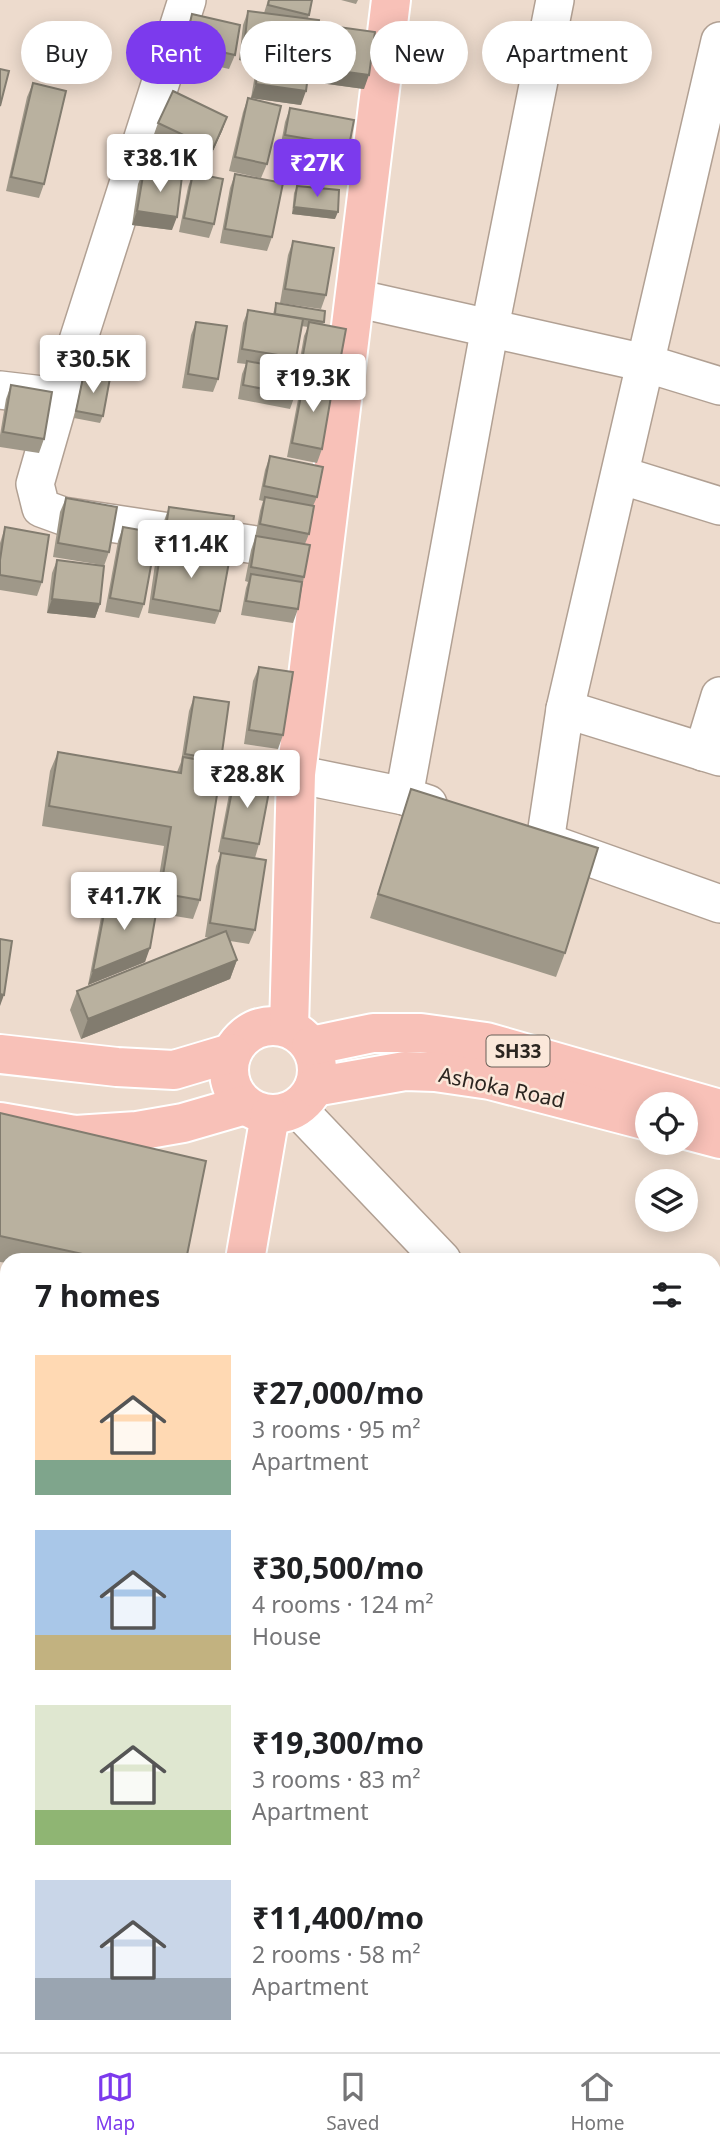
<!DOCTYPE html>
<meta charset="utf-8">
<style>
:root{--surface:#fff;--page:#f6f6f6;--text:#202124;--muted:#757577;--line:#e0e0e0;--accent:#7c3aed}
body{margin:0;font-family:"Noto Sans",sans-serif;background:var(--page);color:var(--text);height:100vh;display:flex;flex-direction:column;font-size:26px;white-space:nowrap}
*{box-sizing:border-box;margin:0}
p{font-size:23px;color:var(--muted)}
.icon{flex:none;width:38px;height:38px;fill:none;stroke:currentColor;stroke-width:2;stroke-linecap:round;stroke-linejoin:round}
.map{position:relative;flex:1;overflow:hidden}
.panel{position:absolute;left:0px;top:1253px;width:721px;height:800px;display:flex;flex-direction:column;background:var(--surface);border-radius:21px 21px 0 0;box-shadow:0 4px 18px #0003}
.panel>*{flex:none}
.banner{position:absolute;left:21px;top:21px;width:679px;height:63px;display:flex;gap:14px}
.fabs{position:absolute;left:635px;top:1092px;display:grid;gap:14px}
.fabs a{display:grid;place-items:center;width:63px;height:63px;border-radius:50%;background:var(--surface);box-shadow:0 4px 18px #0003;font-size:35px}
.price{position:absolute;translate:-50% -60px;padding:0 16px;border-radius:7px;background:#fff;color:#222;font-size:23px;line-height:46px;filter:drop-shadow(0 2px 4px #0008)}
.price::after{content:'';position:absolute;left:50%;top:42px;width:21px;height:16px;margin-left:-10px;background:inherit;clip-path:polygon(0 0,100% 0,50% 100%)}
.price.on{background:var(--accent);color:#fff}
ul{padding:0;list-style:none}
li{display:flex;align-items:center;gap:21px;height:175px;padding:0 35px}
li span{display:grid;place-items:center;flex:none;width:196px;height:140px;border-radius:0px;color:#555}
li>.icon{margin-inline-start:auto}
span .icon{width:84px;height:84px;fill:#fffc;stroke-width:1}
li b{font-size:30px}
h2{display:flex;justify-content:space-between;align-items:center;height:84px;padding:0 35px;font-size:30px}
.chip{padding:0 24px;border-radius:32px;background:var(--surface);box-shadow:0 4px 18px #0003;font-size:24px;line-height:63px}
.chip.on{background:var(--accent);color:#fff}
.menu{display:flex;justify-content:space-around;align-items:center;height:98px;border-top:2px solid var(--line);background:var(--surface);font-size:19px;color:var(--muted)}
.menu a{display:grid;justify-items:center;gap:4px}
.menu .on{color:var(--accent)}
.map>svg:first-child{display:block}
.lines{fill:none;stroke-linecap:round;stroke-linejoin:round}
.minor-casing{stroke:#b1a093;stroke-width:40}
.major-casing{stroke:#fff;stroke-width:42}
.minor{stroke:#fff;stroke-width:37}
.major{stroke:#f8c1b8;stroke-width:38}
.wall{fill:#9f9889;fill-rule:evenodd}
.shaded-wall{fill:#827c6f}
.building{fill:#b9b19f;stroke:#827c6f;stroke-width:2}
.labels{text-anchor:middle;dominant-baseline:central;stroke-width:5;stroke-linejoin:round;paint-order:stroke}
.shield{fill:#fbe8da;stroke:#696058;stroke-width:2}
.shield-label{font-size:19px;font-weight:bold;fill:#2b2520}
.street-label{font-size:21px;fill:#2b2520;stroke:#fbe8da}
</style>
<div class="map">
<svg width="720" height="2052" viewBox="0 0 720 2052">
<rect width="100%" height="100%" fill="#eddbcd"/>
<g class="lines">
<!-- minor casing -->
<g class="minor-casing">
<g id="minor">
<polyline points="355,298 645,363 720,386"/>
<polyline points="0,390 60,397 187,0"/>
<polyline points="60,397 35,484 41,508 63,516 302,552"/>
<polyline points="620,475 720,506"/>
<polyline points="565,709 720,757"/>
<polyline points="703,752 720,696"/>
<polyline points="296,774 404,796 428,804"/>
<polyline points="404,796 490,327 555,0"/>
<polyline points="545,842 565,709 720,41"/>
<polyline points="546,842 720,904"/>
<polyline points="297,1108 442,1260"/>
<polyline points="714,1497 720,1499"/>
<polyline points="0,1502 7,1504"/>
<polyline points="714,2006 720,2008"/>
</g>
</g>
<!-- major casing -->
<g class="major-casing">
<g id="major">
<circle cx="273" cy="1070" r="44"/>
<polyline points="289,1028 296,774 391,0"/>
<polyline points="311,1046 373,1033 421,1033 486,1042 720,1109"/>
<polyline points="0,1054 117,1067 174,1070 231,1053"/>
<polyline points="314,1087 405,1071 435,1072 490,1080 648,1121"/>
<polyline points="0,1122 75,1135 137,1131 183,1123 245,1105"/>
<polyline points="686,1130 720,1139"/>
<polyline points="245,1260 270,1115"/>
<polyline points="153,2052 153,2046"/>
<polyline points="712,2052 720,2048"/>
</g>
</g>
<!-- minor -->
<use href="#minor" class="minor"/>
<!-- major -->
<use href="#major" class="major"/>
</g>
<!-- wall -->
<g class="wall">
<polygon points="268,0 312,0 308,19 309,70 301,105 251,98 257,63 239,60 243,25 248,11 264,13"/>
<polygon points="341,0 358,0 356,4"/>
<polygon points="192,14 235,55 229,69 180,58 187,28"/>
<polygon points="324,25 364,89 313,82 319,39"/>
<polygon points="33,83 44,184 39,198 6,191 27,97"/>
<polygon points="248,98 267,164 261,178 229,171 243,112"/>
<polygon points="290,108 349,146 344,160 342,159 339,181 289,179 290,162 292,155 319,155 280,149 285,122"/>
<polygon points="227,117 222,131 207,163 153,137 158,123"/>
<polygon points="144,170 172,230 132,225 138,184"/>
<polygon points="193,173 214,224 209,238 179,232 188,187"/>
<polygon points="235,174 272,237 267,251 220,243 230,188"/>
<polygon points="297,186 335,219 292,214 294,193"/>
<polygon points="293,241 326,295 321,309 280,303 288,255"/>
<path d="M 276,303 L 324,322 L 323,325 L 339,367 L 334,381 L 298,374 L 295,395 L 290,409 L 238,399 L 242,374 L 246,364 L 237,363 L 243,323 L 248,310 L 273,314 ZM 301,326 L 308,327 L 304,336 L 298,370 L 292,369 L 296,358 Z"/>
<polygon points="196,322 218,379 213,392 182,388 191,335"/>
<polygon points="84,373 103,416 100,423 74,418 82,380"/>
<polygon points="304,380 322,449 317,463 287,457 299,394"/>
<polygon points="11,385 44,439 39,453 0,447 0,435 6,399"/>
<polygon points="270,456 317,497 313,506 309,534 305,544 304,577 298,609 293,623 241,615 246,588 248,582 245,581 251,550 255,538 260,511 263,501 259,500 265,470"/>
<polygon points="66,498 109,552 104,566 100,604 95,618 47,613 52,573 57,560 102,565 53,557 60,512"/>
<polygon points="169,507 225,561 220,611 215,624 148,613 155,564 159,554 164,521"/>
<polygon points="5,527 42,582 37,596 0,590 0,543"/>
<polygon points="123,527 144,604 139,618 105,612 118,541"/>
<polygon points="259,667 283,735 278,749 244,744 253,681"/>
<polygon points="194,697 221,760 200,900 193,919 156,913 145,962 88,985 102,912 107,898 154,907 164,846 42,826 50,771 58,752 177,772 181,762 189,711"/>
<polygon points="235,775 259,844 255,858 255,930 249,944 230,941 237,960 230,979 81,1039 70,1010 77,991 210,938 205,937 216,866 221,853 218,852 230,789"/>
<polygon points="411,789 565,953 556,977 370,918 403,813"/>
<polygon points="0,1113 186,1260 7,1260 7,1263 0,1262"/>
</g>
<!-- shaded-wall -->
<g class="shaded-wall">
<polygon points="244,47 314,56 309,70 260,53 257,63 239,60"/>
<polygon points="318,68 369,75 364,89 313,82"/>
<polygon points="256,84 306,91 301,105 251,98"/>
<polygon points="227,117 222,131 207,163 213,149"/>
<polygon points="291,172 341,174 339,181 289,179"/>
<polygon points="294,207 338,212 335,219 292,214"/>
<polygon points="137,211 177,217 172,230 132,225"/>
<polygon points="164,541 229,550 224,564 160,551"/>
<polygon points="52,599 100,604 95,618 47,613"/>
<polygon points="150,948 145,962 88,985 93,971"/>
<polygon points="237,960 230,979 81,1039 88,1019"/>
<polygon points="0,994 4,995 0,1006"/>
</g>
<!-- building -->
<g class="building">
<polygon points="269,0 312,0 309,15 268,5"/>
<polygon points="248,11 319,20 314,56 244,47"/>
<polygon points="192,14 240,25 235,55 185,44"/>
<polygon points="324,25 375,32 369,75 318,68"/>
<polygon points="260,53 310,60 306,91 256,84"/>
<polygon points="0,69 9,71 0,106"/>
<polygon points="33,83 66,91 44,184 11,177"/>
<polygon points="173,91 227,117 213,149 158,123"/>
<polygon points="248,98 281,106 267,164 235,157"/>
<polygon points="290,108 354,120 349,146 285,135"/>
<polygon points="292,155 342,156 341,174 291,172"/>
<polygon points="144,170 182,176 177,217 137,211"/>
<polygon points="193,173 223,179 214,224 184,218"/>
<polygon points="235,174 283,183 272,237 225,229"/>
<polygon points="297,186 339,190 338,212 294,207"/>
<polygon points="293,241 334,248 326,295 285,289"/>
<polygon points="276,303 325,311 324,322 275,314"/>
<polygon points="248,310 303,319 296,358 242,349"/>
<polygon points="196,322 227,326 218,379 188,374"/>
<polygon points="309,322 346,329 339,367 302,360"/>
<polygon points="247,361 299,371 295,395 243,385"/>
<polygon points="84,373 110,378 103,416 76,411"/>
<polygon points="304,380 333,385 322,449 292,443"/>
<polygon points="11,385 52,392 44,439 3,432"/>
<polygon points="270,456 323,467 317,497 264,486"/>
<polygon points="265,497 314,506 309,534 260,524"/>
<polygon points="66,498 117,507 109,552 58,543"/>
<polygon points="169,507 234,516 229,550 164,541"/>
<polygon points="5,527 49,535 42,582 0,575 0,560"/>
<polygon points="123,527 157,533 144,604 110,598"/>
<polygon points="256,536 310,545 304,577 251,567"/>
<polygon points="161,550 229,562 220,611 153,599"/>
<polygon points="57,560 104,566 100,604 52,599"/>
<polygon points="251,574 302,582 298,609 246,601"/>
<polygon points="259,667 293,672 283,735 249,730"/>
<polygon points="194,697 229,702 221,760 185,754"/>
<polygon points="58,752 181,773 183,757 222,764 200,900 160,893 171,827 49,806"/>
<polygon points="235,775 271,781 259,844 223,838"/>
<polygon points="411,789 598,848 565,953 378,894"/>
<polygon points="221,853 266,860 255,930 210,923"/>
<polygon points="107,898 157,908 150,948 93,971"/>
<polygon points="226,931 237,960 88,1019 77,991"/>
<polygon points="0,939 12,941 4,995 0,994"/>
<polygon points="0,1113 206,1161 186,1260 110,1260 0,1236"/>
<polygon points="344,1256 368,1260 344,1260"/>
</g>
<g class="labels">
<!-- shield labels -->
<rect class="shield" x="486.5" y="1035.5" width="63" height="31" rx="5"/>
<g class="shield-label">
<text x="518" y="1051">SH33</text>
</g>
<!-- street labels -->
<g class="street-label">
<text transform="translate(502 1087) rotate(12)">Ashoka Road</text>
</g>
</g>
</svg>
<div class="fabs">
<a><svg class="icon" aria-label="locate" viewBox="0 0 24 24"><circle cx="12" cy="12" r="6"/><path d="M12 2v4M12 18v4M2 12h4M18 12h4"/></svg></a>
<a><svg class="icon" aria-label="layers" viewBox="0 0 24 24"><path d="M12 4l9 5-9 5-9-5zM3 14l9 5 9-5"/></svg></a>
</div>
<b class="price" style="left:160px;top:194px">₹38.1K</b>
<b class="price on" style="left:317px;top:199px">₹27K</b>
<b class="price" style="left:93px;top:395px">₹30.5K</b>
<b class="price" style="left:313px;top:414px">₹19.3K</b>
<b class="price" style="left:191px;top:580px">₹11.4K</b>
<b class="price" style="left:247px;top:810px">₹28.8K</b>
<b class="price" style="left:124px;top:932px">₹41.7K</b>
<div class="banner">
<a class="chip">Buy</a>
<a class="chip on">Rent</a>
<a class="chip">Filters</a>
<a class="chip">New</a>
<a class="chip">Apartment</a>
</div>
<section class="panel">
<h2>7 homes<svg class="icon" aria-label="filters" viewBox="0 0 24 24"><path d="M4 7h16M4 17h16"/><circle cx="9" cy="7" r="2"/><circle cx="15" cy="17" r="2"/></svg></h2>
<ul>
<li><span style="background:linear-gradient(#ffd9b3 75%,#7fa58c 0)"><svg class="icon" aria-label="home" viewBox="0 0 24 24"><path d="M3 11l9-7 9 7M6 9v11h12V9"/></svg></span><div><b>₹27,000/mo</b><p>3 rooms · 95 m²</p><p>Apartment</p></div></li>
<li><span style="background:linear-gradient(#a9c7e8 75%,#c2b280 0)"><svg class="icon" aria-label="home" viewBox="0 0 24 24"><path d="M3 11l9-7 9 7M6 9v11h12V9"/></svg></span><div><b>₹30,500/mo</b><p>4 rooms · 124 m²</p><p>House</p></div></li>
<li><span style="background:linear-gradient(#dfe7d0 75%,#8fb573 0)"><svg class="icon" aria-label="home" viewBox="0 0 24 24"><path d="M3 11l9-7 9 7M6 9v11h12V9"/></svg></span><div><b>₹19,300/mo</b><p>3 rooms · 83 m²</p><p>Apartment</p></div></li>
<li><span style="background:linear-gradient(#c9d6e8 70%,#9aa5b1 0)"><svg class="icon" aria-label="home" viewBox="0 0 24 24"><path d="M3 11l9-7 9 7M6 9v11h12V9"/></svg></span><div><b>₹11,400/mo</b><p>2 rooms · 58 m²</p><p>Apartment</p></div></li>
</ul>
</section>
</div>
<nav class="menu">
<a class="on"><svg class="icon" aria-label="map" viewBox="0 0 24 24"><path d="M3 6l6-2 6 2 6-2v14l-6 2-6-2-6 2zM9 4v14M15 6v14"/></svg>Map</a>
<a><svg class="icon" aria-label="saved" viewBox="0 0 24 24"><path d="M7 4h10v16l-5-4-5 4z"/></svg>Saved</a>
<a><svg class="icon" aria-label="home" viewBox="0 0 24 24"><path d="M3 11l9-7 9 7M6 9v11h12V9"/></svg>Home</a>
</nav>
